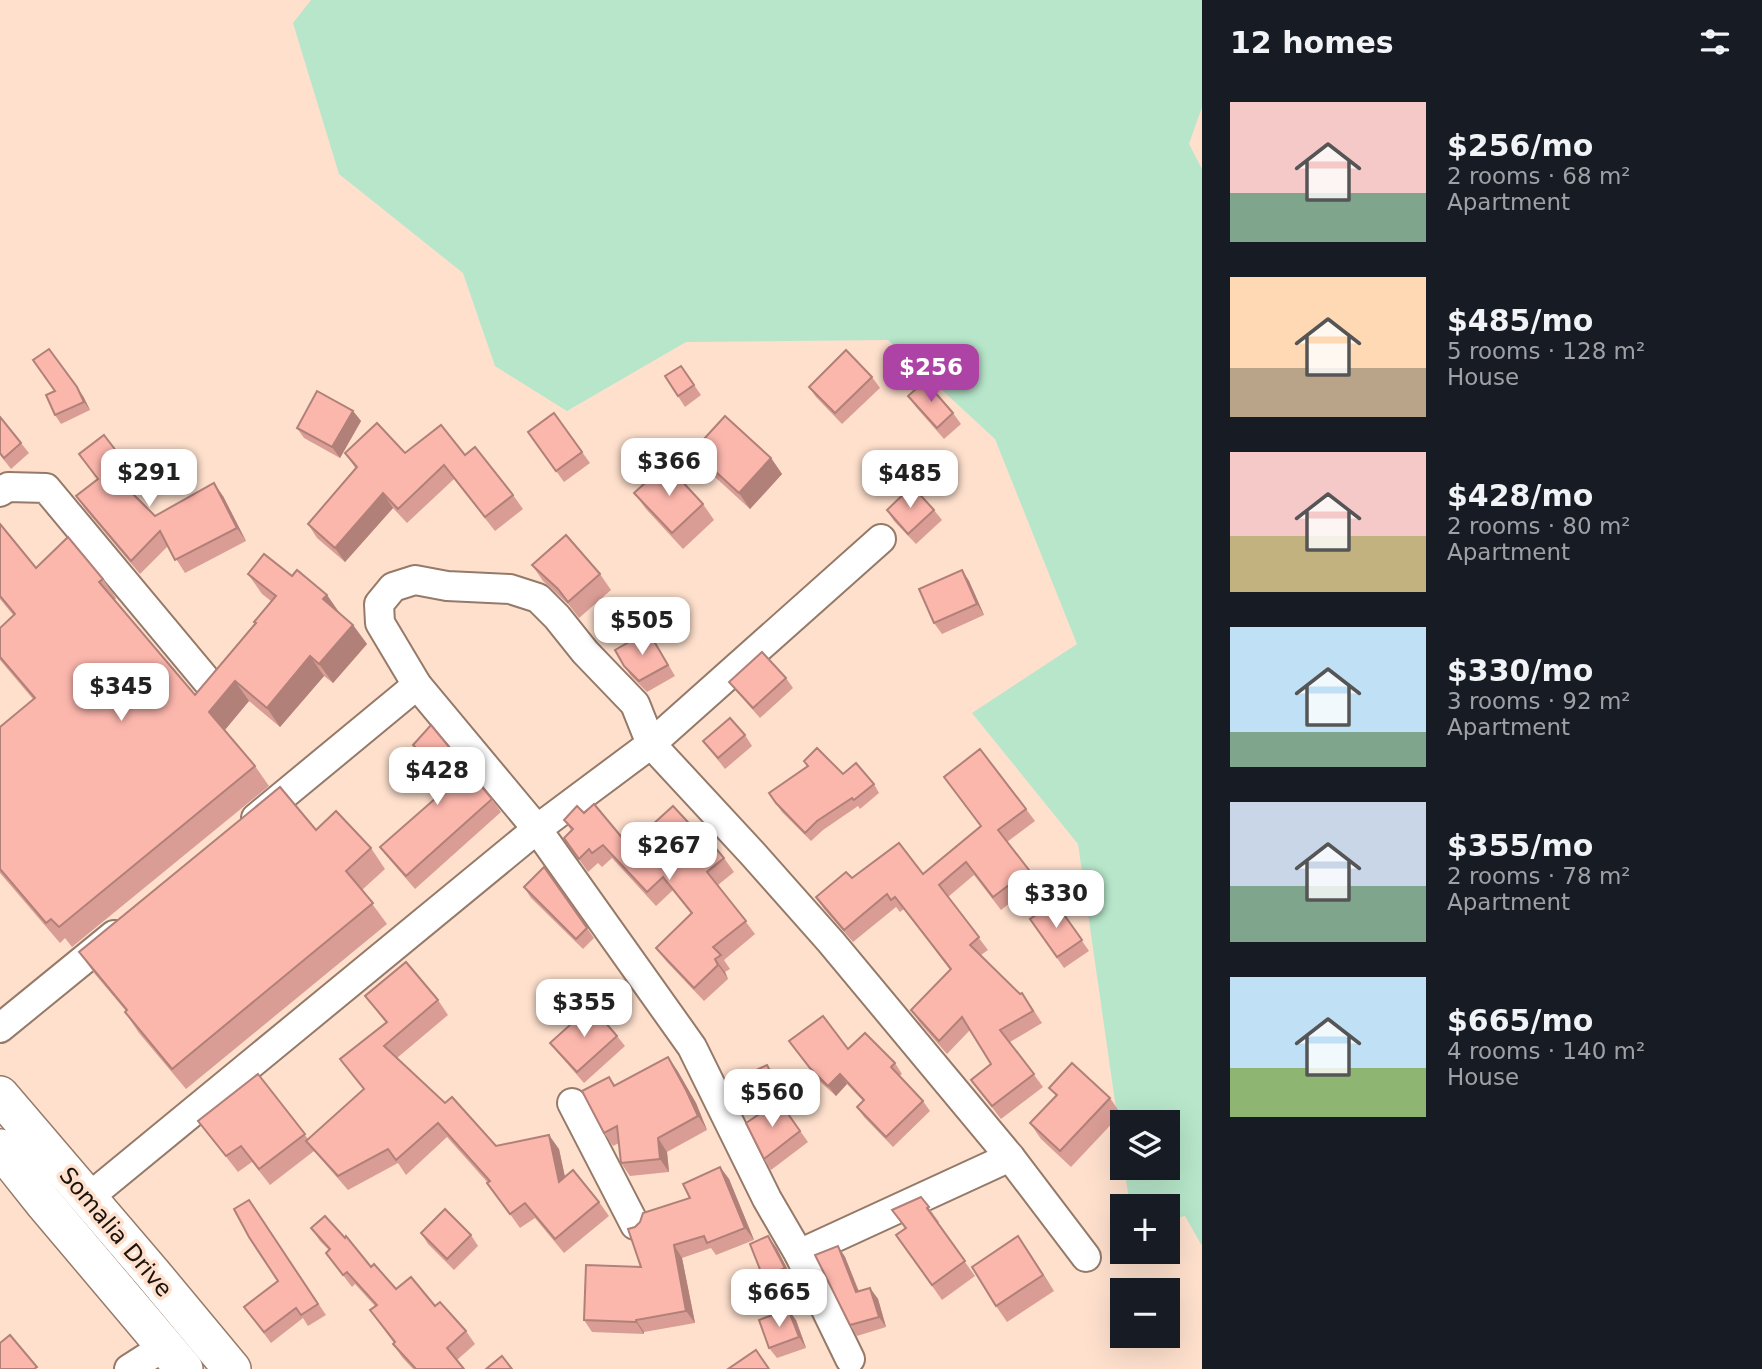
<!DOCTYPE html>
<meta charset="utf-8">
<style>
:root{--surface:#171b24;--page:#242831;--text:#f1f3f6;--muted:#9ea1a6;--accent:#ad43a4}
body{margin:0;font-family:"DejaVu Sans",sans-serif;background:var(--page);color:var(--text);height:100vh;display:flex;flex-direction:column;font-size:26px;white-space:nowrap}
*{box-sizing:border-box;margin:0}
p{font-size:23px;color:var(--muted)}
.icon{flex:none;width:38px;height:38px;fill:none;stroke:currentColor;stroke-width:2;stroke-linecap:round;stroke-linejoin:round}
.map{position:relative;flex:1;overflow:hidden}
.details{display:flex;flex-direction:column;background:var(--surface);width:560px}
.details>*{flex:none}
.buttons{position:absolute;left:1110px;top:1110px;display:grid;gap:14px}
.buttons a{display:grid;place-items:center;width:70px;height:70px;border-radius:0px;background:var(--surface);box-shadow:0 7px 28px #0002;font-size:35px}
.price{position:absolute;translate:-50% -60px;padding:0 16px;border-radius:14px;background:#fff;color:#222;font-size:23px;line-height:46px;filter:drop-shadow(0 2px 4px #0008)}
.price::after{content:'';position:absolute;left:50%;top:42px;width:21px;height:16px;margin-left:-10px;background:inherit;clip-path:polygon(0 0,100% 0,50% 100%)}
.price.selected{background:var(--accent);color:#fff}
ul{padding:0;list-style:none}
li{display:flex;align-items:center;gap:21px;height:175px;padding:0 28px}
li span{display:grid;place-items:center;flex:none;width:196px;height:140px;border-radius:0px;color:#555}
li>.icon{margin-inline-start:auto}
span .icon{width:84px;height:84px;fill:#fffc;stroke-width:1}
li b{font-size:30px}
h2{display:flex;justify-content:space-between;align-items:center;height:84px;padding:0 28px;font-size:30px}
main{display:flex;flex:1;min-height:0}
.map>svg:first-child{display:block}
.green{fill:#b7e6ca}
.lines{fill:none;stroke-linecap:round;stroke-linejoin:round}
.minor-casing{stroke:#957a69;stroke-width:32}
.major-casing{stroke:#957a69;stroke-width:40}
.minor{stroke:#fff;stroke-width:28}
.major{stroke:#fff;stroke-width:37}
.wall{fill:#d99d95}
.shaded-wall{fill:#b08079}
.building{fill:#fcb7ad;stroke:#b08079;stroke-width:2}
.labels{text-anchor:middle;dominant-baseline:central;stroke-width:7;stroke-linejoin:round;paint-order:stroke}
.street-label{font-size:23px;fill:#1c120c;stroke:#fee0cd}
</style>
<main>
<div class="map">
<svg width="1202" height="1369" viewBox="0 0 1202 1369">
<rect width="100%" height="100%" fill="#fee0cd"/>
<!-- green -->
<polygon class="green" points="311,0 1202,0 1202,107 1189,144 1202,169 1202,1246 1185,1216 1167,1220 1167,1206 1130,1206 1124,1167 1167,1167 1167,1122 1122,1122 1122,1150 1078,844 972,713 1077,644 995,439 888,340 686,342 567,411 495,366 463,273 339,174 293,23"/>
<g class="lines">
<!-- minor casing -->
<g class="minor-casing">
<g id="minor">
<polyline points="0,492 8,487 46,488 207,681"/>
<polyline points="256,818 417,685"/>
<polyline points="0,1028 114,935"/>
<polyline points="572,1103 635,1225"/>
<polyline points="88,1198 537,829 651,744 881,539"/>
<polyline points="799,1254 1010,1157"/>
<polyline points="850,1359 799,1254 767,1199 692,1047 537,829 417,685 380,623 379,604 393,587 415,580 447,586 510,589 538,598 557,617 585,652 635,704 651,744 752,853 831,942 1010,1157 1086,1257"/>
<polyline points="129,1369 165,1346"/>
</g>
</g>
<!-- major casing -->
<g class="major-casing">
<g id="major">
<polyline points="0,1095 153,1274 232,1369"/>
<polyline points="0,1148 43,1202 184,1369"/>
</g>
</g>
<!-- minor -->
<use href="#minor" class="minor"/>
<!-- major -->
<use href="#major" class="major"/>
</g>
<!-- wall -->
<g class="wall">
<polygon points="681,366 701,395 685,407 665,376"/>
<polygon points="872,377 880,388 842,424 816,397 809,387"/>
<polygon points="83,396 90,410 61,424 55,415"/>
<polygon points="908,396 953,413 961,424 944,439 916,407"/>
<polygon points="353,411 361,421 340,458 304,438 297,428"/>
<polygon points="554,413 590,463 564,482 528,432"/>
<polygon points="0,417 29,453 11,469 0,455"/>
<polygon points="693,451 771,458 782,474 750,509 704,467"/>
<polygon points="345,453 405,453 465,455 513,495 523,509 495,531 454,479 407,523 393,508 345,562 317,538 308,524 356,469"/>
<polygon points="133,473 142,487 132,494 155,516 223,496 246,541 185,573 168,546 140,574 85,509 76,496"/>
<polygon points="634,493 703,504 714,520 683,549 646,509"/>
<polygon points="887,510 934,510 942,520 916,544 894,521"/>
<polygon points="0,524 36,568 103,579 116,598 115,600 195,695 255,623 271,601 262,594 248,574 292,576 327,595 340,614 353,625 367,644 333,683 324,676 280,727 249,701 225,730 255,766 269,786 72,947 65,938 60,943 0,873 0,727 33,699 0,660 0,628 14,616 0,599"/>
<polygon points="532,565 600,574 611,590 579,618 569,605 543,581"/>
<polygon points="962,570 969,581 984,615 942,634 934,623"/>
<polygon points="655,642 675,676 647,692 631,676 624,666"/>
<polygon points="786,678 793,688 760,718 737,692 729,682"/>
<polygon points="745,735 752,746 725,769 703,741"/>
<polygon points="413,745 492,799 501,812 415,889 390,860 380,847 451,785 422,758"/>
<polygon points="804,761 874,784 879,793 860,809 858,806 823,830 811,841 782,812 769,793 807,767"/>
<polygon points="944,777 1026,809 1035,821 1007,842 1037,882 1001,910 974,875 948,897 988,950 981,955 1031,1006 1042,1023 1010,1042 1043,1087 1001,1119 971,1080 991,1064 970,1030 947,1054 920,1023 911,1010 950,970 904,909 900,912 896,907 853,942 824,909 816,897 852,878 923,874 981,827"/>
<polygon points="584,813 629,846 710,846 724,858 734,872 718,885 755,934 724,960 730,969 725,972 728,979 704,1001 666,961 656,948 691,913 673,890 656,906 612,858 602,867 598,863 588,872 564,838 571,830 564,820"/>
<polygon points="316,830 371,848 385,869 362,890 387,924 186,1089 139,1033 125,1012 126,1011 94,973 79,952"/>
<polygon points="544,867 594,938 583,949 531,898 524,887"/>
<polygon points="1055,902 1089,951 1064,968 1030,919"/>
<polygon points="365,996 438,1000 448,1015 397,1058 445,1103 496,1146 559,1149 565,1177 599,1202 609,1216 564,1253 535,1218 520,1228 488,1183 447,1137 406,1175 398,1163 348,1190 314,1151 270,1185 252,1162 238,1172 198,1121 258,1074 308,1139 364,1089 340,1059 386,1023"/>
<polygon points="617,1036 625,1046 584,1083 558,1053 550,1043"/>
<polygon points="789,1041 848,1049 895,1063 902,1074 899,1076 923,1101 930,1111 893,1147 864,1117 857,1107 863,1101 847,1084 836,1096 817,1079"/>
<polygon points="677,1070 696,1103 707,1130 667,1152 669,1172 630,1176 621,1163 619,1143 613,1146 604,1133 609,1077 615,1085"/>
<polygon points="771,1070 778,1085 761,1093 757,1088"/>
<polygon points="1049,1088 1110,1098 1121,1114 1071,1167 1041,1139 1030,1123 1056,1096"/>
<polygon points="779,1101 808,1142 771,1170 764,1159"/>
<polygon points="720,1167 729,1179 754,1240 716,1255 711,1248 682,1258 695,1323 644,1332 644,1334 592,1332 584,1320 641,1267 635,1227 690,1198"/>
<polygon points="921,1197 939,1222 937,1223 975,1276 942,1300 896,1235 905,1229 892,1210"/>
<polygon points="249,1200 326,1315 308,1326 303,1318 271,1343 244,1307 278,1281"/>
<polygon points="311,1228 371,1267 396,1289 435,1306 466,1331 475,1344 457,1360 464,1369 413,1369 402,1357 393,1344 394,1343 370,1310 375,1306 355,1284 352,1287 326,1253 329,1250 320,1241"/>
<polygon points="421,1233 471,1235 478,1246 454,1270 428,1244"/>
<polygon points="1018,1236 1054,1291 1007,1322 996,1306"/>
<polygon points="838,1246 845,1257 859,1291 870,1288 878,1299 886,1327 857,1336 850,1325"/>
<polygon points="776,1247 792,1278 771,1287 763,1277"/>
<polygon points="796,1320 806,1348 777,1358 769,1348"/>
</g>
<!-- shaded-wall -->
<g class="shaded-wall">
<polygon points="77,387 83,396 90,410 84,402"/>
<polygon points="353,411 361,421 340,458 332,447"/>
<polygon points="771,458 782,474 750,509 739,493"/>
<polygon points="214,483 223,496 246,541 237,528"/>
<polygon points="383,493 393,508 345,562 335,548"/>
<polygon points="962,570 969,581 984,615 977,604"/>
<polygon points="327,595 341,615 323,599"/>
<polygon points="353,625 367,644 333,683 319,664"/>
<polygon points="310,656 324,676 280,727 267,708"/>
<polygon points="235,681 249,701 223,732 209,712"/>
<polygon points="715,959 725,972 728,979 718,965"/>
<polygon points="668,1057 677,1070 696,1103 707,1130 698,1116"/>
<polygon points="840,1074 847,1084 836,1096 828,1086"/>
<polygon points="549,1135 559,1149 569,1196 559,1182"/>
<polygon points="658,1138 667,1152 669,1172 660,1159"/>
<polygon points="720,1167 729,1179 754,1240 745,1228"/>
<polygon points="768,1236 776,1247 792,1278 785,1268"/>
<polygon points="1018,1236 1029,1252 1054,1291 1043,1275"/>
<polygon points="674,1245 682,1258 695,1323 686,1311"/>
<polygon points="838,1246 845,1257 863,1303 856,1292"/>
<polygon points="870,1288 878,1299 886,1327 879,1317"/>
<polygon points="788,1309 796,1320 806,1348 799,1337"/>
<polygon points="636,1320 644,1332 644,1334 636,1322"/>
</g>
<!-- building -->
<g class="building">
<polygon points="49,349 77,387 84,402 55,415 46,395 55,391 33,360"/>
<polygon points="846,350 872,377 835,413 809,387"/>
<polygon points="681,366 694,385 678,396 665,376"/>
<polygon points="925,381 953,413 937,428 908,396"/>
<polygon points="317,391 353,411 332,447 297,428"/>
<polygon points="554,413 582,452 556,471 528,432"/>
<polygon points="725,416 771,458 739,493 693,451"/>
<polygon points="0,417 21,443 4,458 0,453"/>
<polygon points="377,423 405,453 441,425 465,455 475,447 513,495 485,517 444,465 398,509 383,493 335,548 308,524 357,467 345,453"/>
<polygon points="104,435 133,473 121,482 155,516 214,483 237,528 175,560 160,531 131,561 76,496 98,479 79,454"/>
<polygon points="666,464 703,504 672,533 634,493"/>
<polygon points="912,486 934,510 908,534 887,510"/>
<polygon points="0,524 36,568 68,537 103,579 99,582 195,695 256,623 254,622 276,596 248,574 264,554 292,576 297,570 327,595 323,599 353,625 319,664 310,656 267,708 235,681 209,712 255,766 59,927 51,919 46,923 0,869 0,727 35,698 0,657 0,628 15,614 0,596"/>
<polygon points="566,535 600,574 568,602 558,589 532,565"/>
<polygon points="962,570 977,604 934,623 919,589"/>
<polygon points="648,631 668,665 639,681 624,666 615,650"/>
<polygon points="762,652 786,678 753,708 729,682"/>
<polygon points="730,718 745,735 718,758 703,741"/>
<polygon points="431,725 492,799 406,876 380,847 453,783 413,745"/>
<polygon points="817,748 843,774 856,763 874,784 854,800 852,798 817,821 805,833 776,803 769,793 808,766 804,761"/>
<polygon points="980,749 1026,809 998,830 1029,870 993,897 966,862 939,885 979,937 970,945 1020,994 1022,993 1033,1011 1000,1030 1034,1074 992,1106 971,1080 991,1064 962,1017 939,1041 911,1010 951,969 895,897 891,900 887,894 844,930 816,897 846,872 852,878 899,843 923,874 981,826 944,777"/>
<polygon points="280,787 316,830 336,811 371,848 346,871 373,903 172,1069 125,1012 127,1010 79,952"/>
<polygon points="594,804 629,846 673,806 710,846 713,845 724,858 707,872 746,921 713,947 721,955 715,959 718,965 694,988 656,948 692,913 663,877 647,892 603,845 592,853 589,849 579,859 564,838 573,829 564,820 577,806 584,813"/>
<polygon points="544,867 587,928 576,939 524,887"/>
<polygon points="1055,902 1082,940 1057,957 1030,919"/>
<polygon points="406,962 438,1000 384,1046 445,1103 452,1097 496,1146 549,1135 559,1182 573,1170 599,1202 555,1239 525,1203 510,1214 487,1183 490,1181 438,1123 396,1160 388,1149 338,1176 306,1141 364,1089 340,1059 387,1022 365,996"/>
<polygon points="591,1006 617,1036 577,1072 550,1043"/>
<polygon points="823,1016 848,1049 865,1033 895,1063 891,1067 923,1101 886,1137 857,1107 864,1100 840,1074 828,1086 810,1068 789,1041"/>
<polygon points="668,1057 686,1090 698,1116 658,1138 660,1159 621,1163 617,1126 604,1133 582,1091 609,1077 614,1086"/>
<polygon points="1072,1063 1110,1098 1060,1151 1030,1123 1057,1095 1049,1088"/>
<polygon points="767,1065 775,1080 757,1088 750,1073"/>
<polygon points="258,1074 305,1134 259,1169 241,1146 226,1156 198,1121"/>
<polygon points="779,1101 800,1131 764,1159 746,1123"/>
<polygon points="720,1167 745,1228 707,1243 704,1236 674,1245 686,1311 636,1320 636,1322 584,1320 586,1265 641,1267 628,1229 635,1227 640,1222 643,1213 690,1198 683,1184"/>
<polygon points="921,1197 929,1207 927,1208 965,1261 932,1285 896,1235 906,1228 892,1210"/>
<polygon points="249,1200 318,1304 301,1315 296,1308 264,1332 244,1307 278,1281 249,1237 234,1209"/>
<polygon points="445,1209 471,1235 447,1259 421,1233"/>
<polygon points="325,1216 345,1238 346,1236 371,1267 374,1264 396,1289 411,1277 435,1306 440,1302 466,1331 447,1348 464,1369 416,1369 393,1344 395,1342 370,1310 377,1305 347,1272 343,1275 326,1253 330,1249 311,1228"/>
<polygon points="768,1236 785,1268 763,1277 750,1244"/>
<polygon points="1018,1236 1043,1275 996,1306 972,1267"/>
<polygon points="838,1246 856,1292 870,1288 879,1317 850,1325 815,1255"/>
<polygon points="788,1309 799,1337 769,1348 759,1320"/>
<polygon points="10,1335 37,1367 34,1369 0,1369 0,1343"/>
<polygon points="756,1350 769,1369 728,1369"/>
<polygon points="502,1356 512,1369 486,1369"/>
</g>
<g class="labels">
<!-- street labels -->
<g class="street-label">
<text transform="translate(116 1232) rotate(50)">Somalia Drive</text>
</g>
</g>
</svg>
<div class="buttons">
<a><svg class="icon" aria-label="layers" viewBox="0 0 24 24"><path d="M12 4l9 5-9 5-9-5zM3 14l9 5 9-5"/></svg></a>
<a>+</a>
<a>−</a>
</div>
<b class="price selected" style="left:931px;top:404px">$256</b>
<b class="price" style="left:669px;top:498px">$366</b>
<b class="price" style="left:149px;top:509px">$291</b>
<b class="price" style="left:910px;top:510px">$485</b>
<b class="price" style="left:642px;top:657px">$505</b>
<b class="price" style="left:121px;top:723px">$345</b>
<b class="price" style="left:437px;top:807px">$428</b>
<b class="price" style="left:669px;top:882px">$267</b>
<b class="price" style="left:1056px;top:930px">$330</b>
<b class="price" style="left:584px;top:1039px">$355</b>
<b class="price" style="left:772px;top:1129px">$560</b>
<b class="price" style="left:779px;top:1329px">$665</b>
</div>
<section class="details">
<h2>12 homes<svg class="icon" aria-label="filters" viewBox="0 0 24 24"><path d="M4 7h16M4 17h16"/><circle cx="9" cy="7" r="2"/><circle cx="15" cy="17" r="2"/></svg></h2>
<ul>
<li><span style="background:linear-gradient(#f6c9c9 65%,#7fa58c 0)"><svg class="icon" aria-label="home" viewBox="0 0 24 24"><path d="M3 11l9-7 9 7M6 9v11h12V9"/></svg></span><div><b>$256/mo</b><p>2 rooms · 68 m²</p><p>Apartment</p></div></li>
<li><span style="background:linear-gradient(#ffd9b3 65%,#b9a48a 0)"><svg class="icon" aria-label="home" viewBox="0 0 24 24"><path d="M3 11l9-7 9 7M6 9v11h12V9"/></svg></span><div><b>$485/mo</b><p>5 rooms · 128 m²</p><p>House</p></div></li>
<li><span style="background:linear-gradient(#f6c9c9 60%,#c2b280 0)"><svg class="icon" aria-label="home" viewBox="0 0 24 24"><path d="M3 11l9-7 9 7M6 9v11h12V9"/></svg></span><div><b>$428/mo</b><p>2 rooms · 80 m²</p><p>Apartment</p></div></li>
<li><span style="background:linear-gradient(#bfe0f5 75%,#7fa58c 0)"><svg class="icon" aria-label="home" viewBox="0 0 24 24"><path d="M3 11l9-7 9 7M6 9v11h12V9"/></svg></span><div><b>$330/mo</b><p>3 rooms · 92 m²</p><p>Apartment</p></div></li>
<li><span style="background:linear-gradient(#c9d6e8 60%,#7fa58c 0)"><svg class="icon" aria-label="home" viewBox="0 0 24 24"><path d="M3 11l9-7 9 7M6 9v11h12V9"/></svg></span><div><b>$355/mo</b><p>2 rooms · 78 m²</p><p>Apartment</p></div></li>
<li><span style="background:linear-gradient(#bfe0f5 65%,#8fb573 0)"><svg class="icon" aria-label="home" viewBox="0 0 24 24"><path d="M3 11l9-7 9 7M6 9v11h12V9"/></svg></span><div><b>$665/mo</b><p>4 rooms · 140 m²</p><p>House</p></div></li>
</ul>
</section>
</main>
